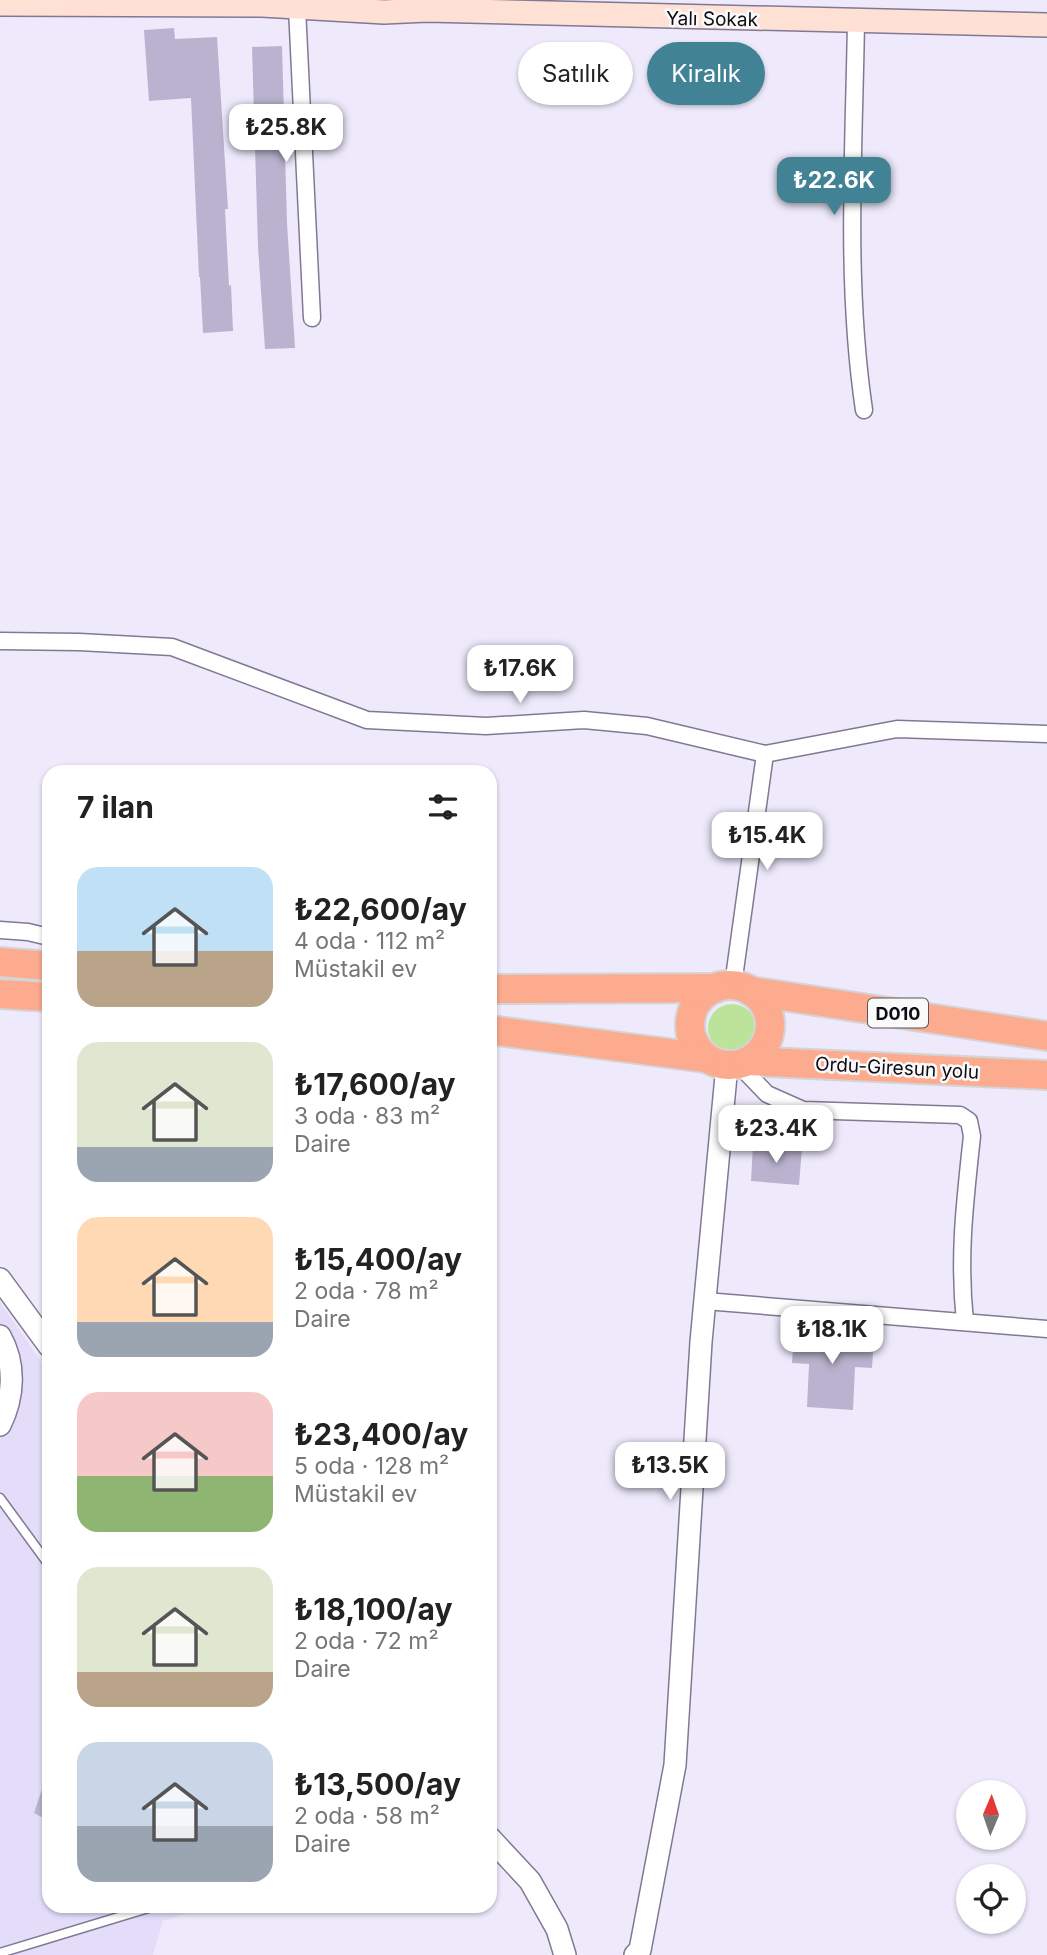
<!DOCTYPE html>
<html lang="tr">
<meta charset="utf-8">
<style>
:root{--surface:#fff;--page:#f6f6f6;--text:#222;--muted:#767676;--accent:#418394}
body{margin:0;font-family:Inter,sans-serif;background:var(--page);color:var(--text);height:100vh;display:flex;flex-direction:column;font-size:26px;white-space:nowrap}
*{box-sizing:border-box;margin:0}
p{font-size:23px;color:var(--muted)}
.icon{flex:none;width:38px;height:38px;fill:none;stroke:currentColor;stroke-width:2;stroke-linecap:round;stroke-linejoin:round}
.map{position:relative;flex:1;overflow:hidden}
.panel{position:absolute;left:42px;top:765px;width:455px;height:1148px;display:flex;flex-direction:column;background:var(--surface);border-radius:21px;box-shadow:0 2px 5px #0004}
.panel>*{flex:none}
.top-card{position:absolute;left:518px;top:42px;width:424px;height:63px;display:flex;gap:14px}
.needle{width:46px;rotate:2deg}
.fabs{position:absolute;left:956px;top:1780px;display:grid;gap:14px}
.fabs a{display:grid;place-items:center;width:70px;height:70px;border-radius:50%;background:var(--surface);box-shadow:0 2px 5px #0004;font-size:35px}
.price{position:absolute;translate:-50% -60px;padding:0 16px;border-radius:14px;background:#fff;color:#222;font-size:23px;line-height:46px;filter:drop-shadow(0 2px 4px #0008)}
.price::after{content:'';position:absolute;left:50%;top:42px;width:21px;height:16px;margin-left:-10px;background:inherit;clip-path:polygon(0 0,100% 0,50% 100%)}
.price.selected{background:var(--accent);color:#fff}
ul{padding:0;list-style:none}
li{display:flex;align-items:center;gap:21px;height:175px;padding:0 35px}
li span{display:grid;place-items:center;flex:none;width:196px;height:140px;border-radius:21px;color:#555}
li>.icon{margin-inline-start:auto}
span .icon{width:84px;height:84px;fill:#fffc;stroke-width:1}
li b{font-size:30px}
h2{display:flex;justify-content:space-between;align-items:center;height:84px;padding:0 35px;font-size:30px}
.pill{padding:0 24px;border-radius:32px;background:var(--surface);box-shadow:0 2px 5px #0004;font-size:24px;line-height:63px}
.pill.selected{background:var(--accent);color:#fff}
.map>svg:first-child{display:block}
.built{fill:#e4ddfa}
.green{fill:#bbe49a}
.building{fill:#bab3cf}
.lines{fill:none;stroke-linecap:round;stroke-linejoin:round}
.service-casing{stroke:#807993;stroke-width:11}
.minor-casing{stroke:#807993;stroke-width:19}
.tertiary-casing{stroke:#807993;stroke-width:24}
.secondary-casing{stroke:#807993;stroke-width:26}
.trunk-casing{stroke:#d4d3d5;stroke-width:32}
.service{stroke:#fff;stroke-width:8}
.minor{stroke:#fff;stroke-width:16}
.tertiary{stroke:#fff;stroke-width:21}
.secondary{stroke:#fee0d5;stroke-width:23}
.trunk{stroke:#fcab8e;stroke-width:28}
.labels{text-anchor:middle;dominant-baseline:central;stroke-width:5;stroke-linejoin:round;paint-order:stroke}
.shield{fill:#fafafa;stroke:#56535a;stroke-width:2}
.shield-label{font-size:18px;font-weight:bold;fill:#0f0c15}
.street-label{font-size:19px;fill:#0f0c15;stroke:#fafafa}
</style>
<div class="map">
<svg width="1047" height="1955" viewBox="0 0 1047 1955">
<rect width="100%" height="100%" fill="#eeeafc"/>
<!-- built -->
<polygon class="built" points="0,1302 49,1373 49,1906 209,1906 163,1921 153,1955 0,1955"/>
<!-- green -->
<circle class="green" cx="732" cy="1028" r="24"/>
<!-- building -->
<g class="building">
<polygon points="174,28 175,39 217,37 228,209 225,209 229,286 231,285 233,331 203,333 200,277 199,277 191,98 149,101 144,30"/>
<polygon points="282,46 287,223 295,348 265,349 258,247 252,47"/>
<polygon points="753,1145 802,1148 799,1185 751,1181"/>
<polygon points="794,1331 874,1336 872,1368 855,1367 853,1410 807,1407 809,1364 792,1363"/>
<polygon points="46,1777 49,1777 49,1821 34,1813"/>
</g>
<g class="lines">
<!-- service casing -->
<g class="service-casing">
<g id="service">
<polyline points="0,1498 49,1565"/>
<polyline points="0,1953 155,1906"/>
</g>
</g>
<!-- minor casing -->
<g class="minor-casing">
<g id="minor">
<polyline points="297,8 312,318"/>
<path d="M 856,21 C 854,151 845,282 864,410"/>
<polyline points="0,641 79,642 172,647 367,720 486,726 584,720 647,726 765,754 897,729 1047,734"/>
<polyline points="0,930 28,932 49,937"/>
<polyline points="733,985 765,754"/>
<path d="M 738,1064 L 767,1094 L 803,1110 L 960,1115 L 969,1121 L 972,1136 C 965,1201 958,1256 965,1322"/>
<polyline points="705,1301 1047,1329"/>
</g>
</g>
<!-- tertiary casing -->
<g class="tertiary-casing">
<g id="tertiary">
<polyline points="0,1279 49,1346"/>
<path d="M 0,1336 C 16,1364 14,1397 0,1425"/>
<polyline points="490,1838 530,1881 557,1929 565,1955"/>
<polyline points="635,1955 640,1950 675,1765 701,1342 727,1065"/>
</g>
</g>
<!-- secondary casing -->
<g class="secondary-casing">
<polyline id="secondary" points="0,4 262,5 384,12 427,10 1047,25"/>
</g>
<!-- trunk casing -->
<g class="trunk-casing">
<g id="trunk">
<polyline points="0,962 49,966"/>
<circle cx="730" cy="1025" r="40"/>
<polyline points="490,989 716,988"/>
<polyline points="750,991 1047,1036"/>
<polyline points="0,994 49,997"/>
<polyline points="490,1030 706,1058"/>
<polyline points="748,1061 1047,1075"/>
</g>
</g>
<!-- service -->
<use href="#service" class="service"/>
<!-- minor -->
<use href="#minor" class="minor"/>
<!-- tertiary -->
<use href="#tertiary" class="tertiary"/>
<!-- secondary -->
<use href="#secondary" class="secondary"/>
<!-- trunk -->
<use href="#trunk" class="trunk"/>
</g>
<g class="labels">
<!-- shield labels -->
<rect class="shield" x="868" y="998.5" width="60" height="29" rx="5"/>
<g class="shield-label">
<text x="898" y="1013">D010</text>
</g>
<!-- street labels -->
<g class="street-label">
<text transform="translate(712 19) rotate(1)">Yalı Sokak</text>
<text transform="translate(897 1068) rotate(3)">Ordu-Giresun yolu</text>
</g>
</g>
</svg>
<div class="fabs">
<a><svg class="needle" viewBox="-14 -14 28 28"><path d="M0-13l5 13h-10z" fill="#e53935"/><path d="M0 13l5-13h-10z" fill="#767676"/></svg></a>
<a><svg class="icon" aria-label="locate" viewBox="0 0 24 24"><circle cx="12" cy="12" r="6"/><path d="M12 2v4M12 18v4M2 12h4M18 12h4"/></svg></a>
</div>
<b class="price" style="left:286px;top:164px">₺25.8K</b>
<b class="price selected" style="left:834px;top:217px">₺22.6K</b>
<b class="price" style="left:520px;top:705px">₺17.6K</b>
<b class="price" style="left:767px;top:872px">₺15.4K</b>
<b class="price" style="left:776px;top:1165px">₺23.4K</b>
<b class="price" style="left:832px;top:1366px">₺18.1K</b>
<b class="price" style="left:670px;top:1502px">₺13.5K</b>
<div class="top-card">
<a class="pill">Satılık</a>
<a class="pill selected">Kiralık</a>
</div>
<section class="panel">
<h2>7 ilan<svg class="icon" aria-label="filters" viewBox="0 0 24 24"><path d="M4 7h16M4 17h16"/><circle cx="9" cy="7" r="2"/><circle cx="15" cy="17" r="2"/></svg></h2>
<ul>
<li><span style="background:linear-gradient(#bfe0f5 60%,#b9a48a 0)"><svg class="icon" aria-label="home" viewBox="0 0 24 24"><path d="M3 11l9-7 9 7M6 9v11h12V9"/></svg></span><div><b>₺22,600/ay</b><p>4 oda · 112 m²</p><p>Müstakil ev</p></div></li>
<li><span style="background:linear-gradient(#dfe7d0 75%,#9aa5b1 0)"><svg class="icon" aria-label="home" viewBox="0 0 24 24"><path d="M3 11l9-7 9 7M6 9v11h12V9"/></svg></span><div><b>₺17,600/ay</b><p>3 oda · 83 m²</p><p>Daire</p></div></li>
<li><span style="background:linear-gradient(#ffd9b3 75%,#9aa5b1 0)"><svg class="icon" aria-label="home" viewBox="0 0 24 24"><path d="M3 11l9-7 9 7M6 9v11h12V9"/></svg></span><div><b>₺15,400/ay</b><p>2 oda · 78 m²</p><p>Daire</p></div></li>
<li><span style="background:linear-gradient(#f6c9c9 60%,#8fb573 0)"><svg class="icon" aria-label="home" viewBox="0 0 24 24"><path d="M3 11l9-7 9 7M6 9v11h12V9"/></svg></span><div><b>₺23,400/ay</b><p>5 oda · 128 m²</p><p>Müstakil ev</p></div></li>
<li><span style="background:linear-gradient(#dfe7d0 75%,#b9a48a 0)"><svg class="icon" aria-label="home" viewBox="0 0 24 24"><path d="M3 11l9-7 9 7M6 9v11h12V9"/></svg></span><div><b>₺18,100/ay</b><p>2 oda · 72 m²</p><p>Daire</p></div></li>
<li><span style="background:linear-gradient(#c9d6e8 60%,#9aa5b1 0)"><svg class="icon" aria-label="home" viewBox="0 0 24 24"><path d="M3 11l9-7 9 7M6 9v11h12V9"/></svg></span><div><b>₺13,500/ay</b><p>2 oda · 58 m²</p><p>Daire</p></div></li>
</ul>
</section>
</div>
